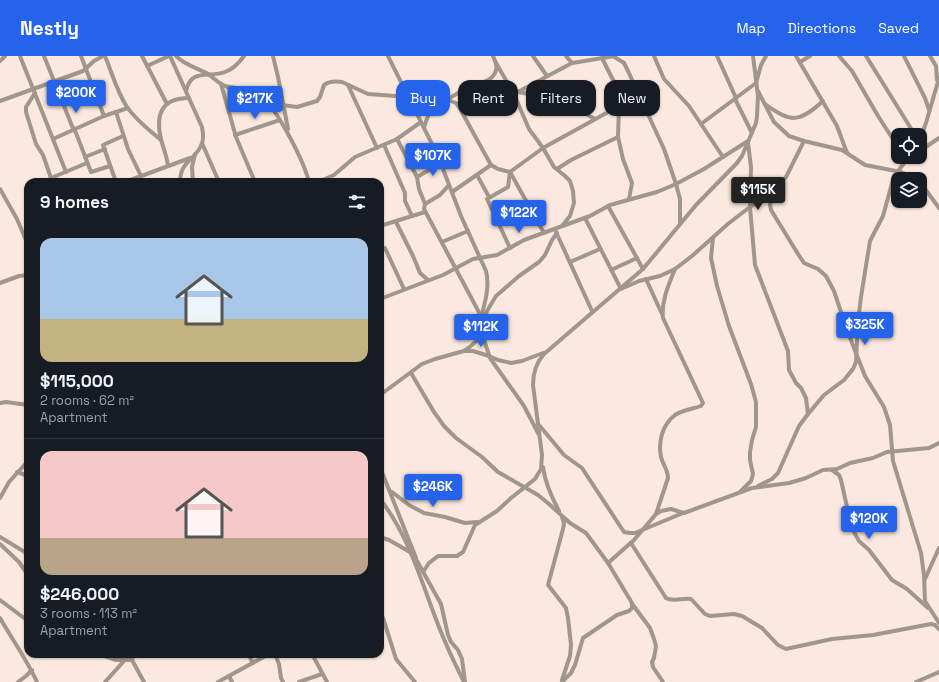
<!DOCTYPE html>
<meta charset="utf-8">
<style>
:root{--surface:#171b24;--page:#242831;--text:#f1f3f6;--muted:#9ea1a6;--line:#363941;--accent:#2563eb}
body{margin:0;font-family:"Space Grotesk",sans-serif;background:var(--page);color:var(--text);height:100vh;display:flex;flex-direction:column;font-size:15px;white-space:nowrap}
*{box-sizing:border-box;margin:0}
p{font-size:13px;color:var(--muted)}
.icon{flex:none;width:22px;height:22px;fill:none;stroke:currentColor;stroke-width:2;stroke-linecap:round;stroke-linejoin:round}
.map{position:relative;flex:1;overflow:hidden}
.side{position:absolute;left:24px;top:122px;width:360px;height:480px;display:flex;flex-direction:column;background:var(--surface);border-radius:12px;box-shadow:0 1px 3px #0004}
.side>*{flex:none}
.banner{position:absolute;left:396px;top:24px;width:380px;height:36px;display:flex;gap:8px}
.tools{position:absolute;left:891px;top:72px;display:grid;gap:8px}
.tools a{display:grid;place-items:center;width:36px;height:36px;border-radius:8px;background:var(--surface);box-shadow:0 1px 3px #0004;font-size:20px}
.price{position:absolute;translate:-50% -34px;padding:0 9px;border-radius:4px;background:var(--accent);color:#fff;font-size:13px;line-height:26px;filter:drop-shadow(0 1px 2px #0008)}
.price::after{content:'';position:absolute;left:50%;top:24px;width:12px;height:9px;margin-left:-6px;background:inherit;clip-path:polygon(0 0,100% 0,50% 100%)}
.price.current{background:#222;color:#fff}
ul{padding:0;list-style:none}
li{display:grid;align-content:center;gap:8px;height:212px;padding:0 16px}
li+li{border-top:1px solid var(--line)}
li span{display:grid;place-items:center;height:124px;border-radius:12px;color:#555}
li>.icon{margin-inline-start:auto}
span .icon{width:72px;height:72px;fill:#fffc;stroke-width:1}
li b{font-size:17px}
h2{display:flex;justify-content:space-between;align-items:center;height:48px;padding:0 16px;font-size:17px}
.chip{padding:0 14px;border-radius:12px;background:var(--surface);box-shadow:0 1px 3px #0004;font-size:14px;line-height:36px}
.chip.current{background:var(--accent);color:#fff}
header{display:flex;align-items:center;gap:24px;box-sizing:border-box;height:56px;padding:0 20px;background:var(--accent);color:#fff}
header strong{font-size:19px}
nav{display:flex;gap:22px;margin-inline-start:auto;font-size:14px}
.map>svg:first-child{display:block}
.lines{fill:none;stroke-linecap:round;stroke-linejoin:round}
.minor{stroke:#a0968c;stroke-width:4}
</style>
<header>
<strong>Nestly</strong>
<nav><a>Map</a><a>Directions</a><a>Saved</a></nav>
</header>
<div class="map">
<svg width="939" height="626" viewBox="0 0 939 626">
<rect width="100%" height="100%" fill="#fbe8de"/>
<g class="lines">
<!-- minor -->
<g class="minor">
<polyline points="20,0 66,116"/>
<polyline points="44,0 72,70 76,77 91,116 110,110"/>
<polyline points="81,0 104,60"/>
<path d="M 105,0 C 112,17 117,36 127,51 C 136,64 149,74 161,84"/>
<polyline points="142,0 167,48"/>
<path d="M 170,0 L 202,71 C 203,76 204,82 202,87 C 197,104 180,104 180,126"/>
<path d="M 176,0 C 184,9 198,12 208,18 C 214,22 218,27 225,30 C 235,33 246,32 255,36 C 274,44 304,106 309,126"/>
<polyline points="273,0 278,21 288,73"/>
<path d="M 388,0 L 438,100 L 461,160 L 486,215 C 490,230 485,247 481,261"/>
<polyline points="533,0 547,20"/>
<polyline points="566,0 572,7"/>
<polyline points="613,0 624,7 628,15 664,93 676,128 680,143 680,167"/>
<polyline points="654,0 664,23 689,50 723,101"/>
<polyline points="717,0 736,42"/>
<polyline points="796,0 837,70 847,97"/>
<polyline points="839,0 852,15 878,60 898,91"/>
<polyline points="866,0 915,79"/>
<polyline points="904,0 925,42 929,54"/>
<polyline points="930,0 936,10 937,24"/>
<polyline points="602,2 615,28 629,45"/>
<polyline points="0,5 5,0"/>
<polyline points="800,6 810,0"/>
<polyline points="496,7 514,38 529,73 543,92 554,111 565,120 570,125 573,135 574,147 570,160 562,170"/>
<polyline points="147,10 169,0"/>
<polyline points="221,28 236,81 255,126"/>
<polyline points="348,29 377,92"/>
<path d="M 186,35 C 191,12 209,22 225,16 C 233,13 239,7 244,0"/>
<polyline points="758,35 774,66 789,80 804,85 842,94 865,109 901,116 917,123"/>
<polyline points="518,36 551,42 564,51 584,57 595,63"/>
<polyline points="35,37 26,51 26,56 36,88 43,99 50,119 51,126"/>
<polyline points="514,38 572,7 615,0"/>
<polyline points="735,43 752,77"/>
<polyline points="448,44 456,47 459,51 491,109 498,113 510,116 544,177"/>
<polyline points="0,45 83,15 94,5 103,0"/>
<path d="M 765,48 C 791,67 799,67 823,45"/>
<path d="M 282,49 L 297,51 L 317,45 L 320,41 L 324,29 C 329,25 335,25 342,26 L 368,38 L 409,41"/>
<polyline points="619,50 618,81 623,103 632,127 629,143"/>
<polyline points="116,56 128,93 141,120"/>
<polyline points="701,68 756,27 761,9 766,0"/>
<path d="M 424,71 C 426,66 427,61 430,57 C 436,49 464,33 473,30 C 480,27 488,26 493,20 C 499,13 496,7 493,0"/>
<polyline points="235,79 280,64"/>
<polyline points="53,83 104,60 128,52"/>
<polyline points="397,83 417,121 419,133 425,148"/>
<polyline points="920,83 926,67 939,22"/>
<polyline points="202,87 219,126"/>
<polyline points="748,87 751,111 750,151 755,209 788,295 789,314 796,327 801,332 806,342 808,358"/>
<polyline points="384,89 405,137 405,145 412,160"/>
<polyline points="920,95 939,82"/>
<polyline points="85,101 105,93"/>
<path d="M 168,110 C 167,100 163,92 161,83 C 155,58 162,42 189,42"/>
<polyline points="557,113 571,104 618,81"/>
<polyline points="477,119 489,141"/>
<polyline points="417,121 441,107"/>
<polyline points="51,122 87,107"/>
<polyline points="329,122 336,126"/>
<polyline points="116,126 103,89 123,80"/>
<polyline points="125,126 190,102"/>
<polyline points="193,126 192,111 195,98"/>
<polyline points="318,126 334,119 355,101 397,83 421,66"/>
<polyline points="920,126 939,152"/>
<polyline points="449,129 440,139 425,148 424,153 482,262"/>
<polyline points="0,133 17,163 28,189"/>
<polyline points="773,135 770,149 771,154 798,198 804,207 818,213 826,220 834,235 847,274 865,320 884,351 890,369 893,405 921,497 924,519 925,545 939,567"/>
<polyline points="452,136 491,109"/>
<polyline points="608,150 643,213"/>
<polyline points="585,162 621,233 639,225 660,220 675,213 692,200 729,167 750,151 773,135 786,121 804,85"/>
<polyline points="396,166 413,200 420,217 428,224"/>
<polyline points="380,170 425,156"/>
<polyline points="556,176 592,255"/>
<polyline points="713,182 711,202 717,230 729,270 751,328 756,346 756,371 752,384 750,396 750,404 753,418 751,425 740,436"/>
<polyline points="442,186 468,175"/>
<polyline points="510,192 487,143 508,131 510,116 543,92 639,39"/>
<polyline points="380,193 385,192 404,233"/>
<polyline points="570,206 600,193"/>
<polyline points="611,214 637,202"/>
<polyline points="646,223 662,258"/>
<polyline points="0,227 19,220 28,219"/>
<polyline points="380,243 443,219 473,203 497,199 524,184 590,160 610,149 657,136 676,128 704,113 748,85"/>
<path d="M 464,295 C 472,290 478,285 482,276"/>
<polyline points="411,317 434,356 444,370 456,382 482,401 498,416 538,439 549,448 570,467 586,477 608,507"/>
<polyline points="380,339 422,308 435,303 453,298 464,295 473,295 489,300 498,304 511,307 522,305 543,297"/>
<polyline points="0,347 6,346 28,349"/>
<polyline points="539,369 564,399 582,412 624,476 630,477 635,477 683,457"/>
<polyline points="538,377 524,350 490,302 484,284 483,266 487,255 496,240 519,220 539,206 545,199 552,184 557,177"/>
<polyline points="380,411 416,502"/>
<path d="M 543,411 C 545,427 551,440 559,455"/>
<polyline points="832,414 839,419 841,424 847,451 854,476 859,485 869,494 892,524 907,533 928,552"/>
<polyline points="17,416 28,420"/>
<polyline points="758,430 772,423 778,417 799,370 808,358 824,339 844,324 853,313 856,306 858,265 861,241 870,185 883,160 894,120 909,101"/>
<polyline points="392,436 409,449 424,457 445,461 465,467 477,466"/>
<polyline points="0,442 9,426 28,405"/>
<path d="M 380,443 C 414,486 425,542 447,590 C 452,602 458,614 464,626"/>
<path d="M 656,458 L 668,422 C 668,414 663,409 661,401 C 658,386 662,369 675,359 C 682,354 693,353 701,350 L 703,347 L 663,262 C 661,245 669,228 675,213"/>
<polyline points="562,461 564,467 563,473 548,529 566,552 568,562 571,589 570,600 562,624"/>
<polyline points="0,481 28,498"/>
<polyline points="380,481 389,484 410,496 417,505 441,548 448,579 451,586 458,594 462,603 465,626"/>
<path d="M 631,487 L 666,542 C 673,546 682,542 691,543 L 705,558 L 710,560 L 734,558 L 742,560 L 762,572 L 778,589 L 786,593 L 832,583 L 873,579 L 931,568 L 935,569 L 939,573"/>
<polyline points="0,488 19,506 28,519"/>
<path d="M 423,516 L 429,507 L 438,500 L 457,500 L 463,496 L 475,469 L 497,455 L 511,442 L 535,423 L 541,413 L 542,399 L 533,329 C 533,317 536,307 544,298 L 643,213 L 696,149 L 737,107 L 742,100 L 756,67 L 757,60 L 758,40 L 753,0"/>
<polyline points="925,523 939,492"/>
<polyline points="0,544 28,565"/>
<polyline points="633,549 650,572 654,583 656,590 654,602 652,606 653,611 663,626"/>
<polyline points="380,561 383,562 385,568 396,603 415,626"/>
<path d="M 0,562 C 12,583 27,604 37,626"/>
<polyline points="99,598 115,604 132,604"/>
<polyline points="134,598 132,604 144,626"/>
<polyline points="248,598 253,607"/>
<polyline points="275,598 279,608 281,622 283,626"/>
<polyline points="312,598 327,626"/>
<polyline points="229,620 232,626"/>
<polyline points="18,626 26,620 32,614"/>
<polyline points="105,626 124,605"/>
<polyline points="218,626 269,598"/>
<polyline points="299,626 322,618"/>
<polyline points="562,626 571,617 575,609 583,582 617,559 629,555 632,552 632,547 608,507 634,484 656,458 661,455 671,453 684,457 752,432 789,427 806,422 823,414 837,413 850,407 873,402 887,396 929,392 939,387"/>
<polyline points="916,626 939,616"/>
</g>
</g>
</svg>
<div class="tools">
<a><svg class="icon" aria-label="locate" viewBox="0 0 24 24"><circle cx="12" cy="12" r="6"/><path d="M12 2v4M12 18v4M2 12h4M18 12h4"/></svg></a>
<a><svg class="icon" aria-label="layers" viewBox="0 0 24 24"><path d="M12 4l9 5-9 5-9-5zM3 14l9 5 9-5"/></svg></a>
</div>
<b class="price" style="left:76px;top:58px">$200K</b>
<b class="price" style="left:255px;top:64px">$217K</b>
<b class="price" style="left:433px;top:121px">$107K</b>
<b class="price current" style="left:758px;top:155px">$115K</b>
<b class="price" style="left:519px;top:178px">$122K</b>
<b class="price" style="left:865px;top:290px">$325K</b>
<b class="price" style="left:481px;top:292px">$112K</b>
<b class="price" style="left:433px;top:452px">$246K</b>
<b class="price" style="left:869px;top:484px">$120K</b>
<div class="banner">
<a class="chip current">Buy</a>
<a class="chip">Rent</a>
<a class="chip">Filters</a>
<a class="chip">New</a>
</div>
<section class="side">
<h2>9 homes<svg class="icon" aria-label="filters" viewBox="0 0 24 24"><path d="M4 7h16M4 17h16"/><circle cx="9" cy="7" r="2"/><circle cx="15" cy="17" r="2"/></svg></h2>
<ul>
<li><span style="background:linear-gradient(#a9c7e8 65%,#c2b280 0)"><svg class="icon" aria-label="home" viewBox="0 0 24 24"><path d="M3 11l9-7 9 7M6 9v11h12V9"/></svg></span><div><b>$115,000</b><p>2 rooms · 62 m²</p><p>Apartment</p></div></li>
<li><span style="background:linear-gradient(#f6c9c9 70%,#b9a48a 0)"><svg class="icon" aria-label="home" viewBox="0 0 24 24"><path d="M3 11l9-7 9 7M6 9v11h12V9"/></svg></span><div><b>$246,000</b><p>3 rooms · 113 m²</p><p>Apartment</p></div></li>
</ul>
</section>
</div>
